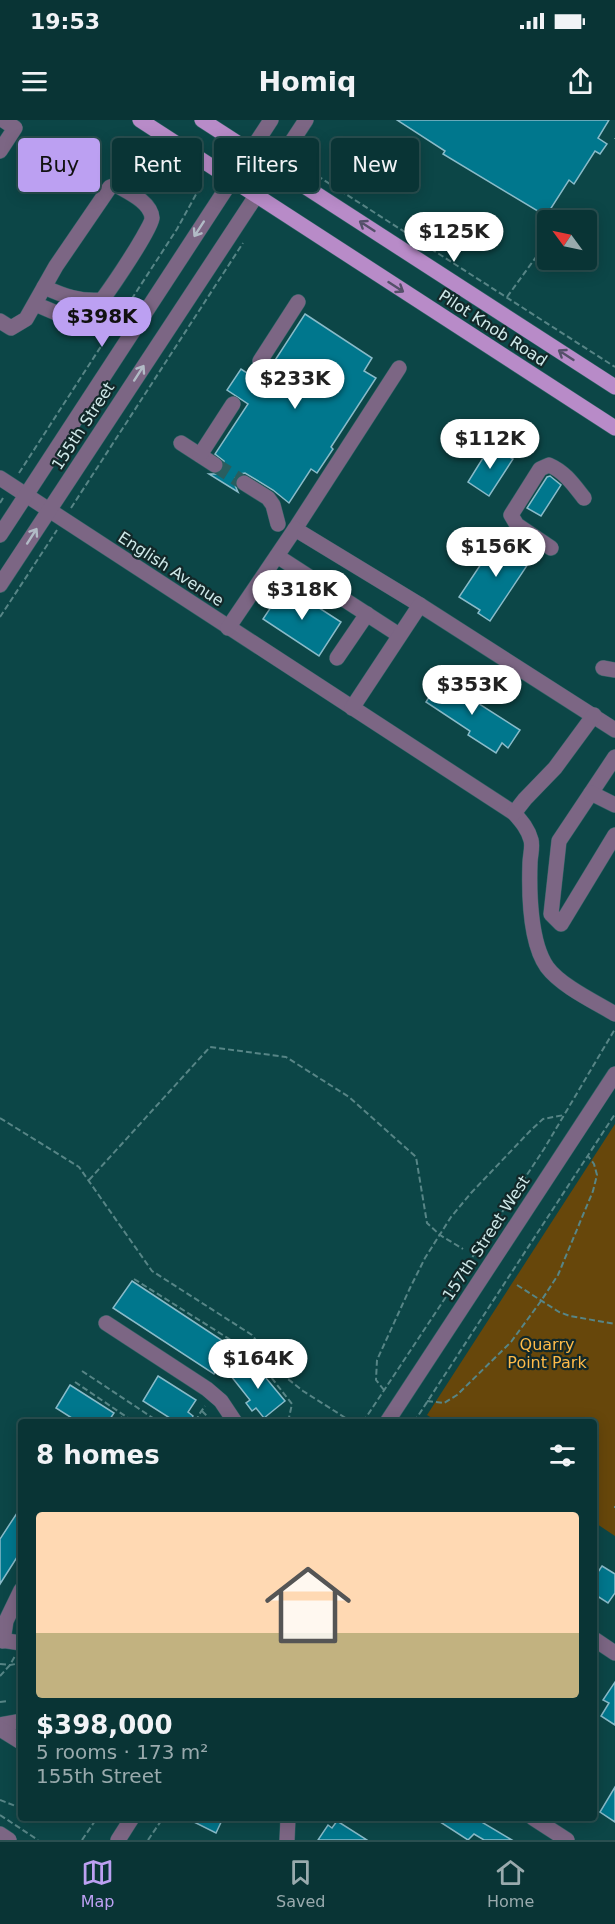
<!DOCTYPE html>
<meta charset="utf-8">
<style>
:root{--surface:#093435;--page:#173f41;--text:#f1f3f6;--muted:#99aaad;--line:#294f50;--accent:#bca0f2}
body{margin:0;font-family:"DejaVu Sans",sans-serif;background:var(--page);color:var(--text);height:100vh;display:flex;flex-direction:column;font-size:22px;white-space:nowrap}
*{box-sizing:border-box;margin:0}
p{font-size:20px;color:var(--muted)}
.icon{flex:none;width:33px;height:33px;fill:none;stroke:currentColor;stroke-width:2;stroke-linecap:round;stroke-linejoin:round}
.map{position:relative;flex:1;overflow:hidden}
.sheet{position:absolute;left:18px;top:1299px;width:579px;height:402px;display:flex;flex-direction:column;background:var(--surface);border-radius:6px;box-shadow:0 3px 15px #0003,0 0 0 2px var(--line)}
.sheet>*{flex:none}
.banner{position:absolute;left:18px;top:18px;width:579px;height:54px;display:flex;gap:12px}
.needle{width:39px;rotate:303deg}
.buttons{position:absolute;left:537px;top:90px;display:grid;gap:12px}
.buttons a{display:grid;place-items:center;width:60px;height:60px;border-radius:6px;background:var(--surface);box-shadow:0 3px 15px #0003,0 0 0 2px var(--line);font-size:30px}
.price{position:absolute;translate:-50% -51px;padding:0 14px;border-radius:21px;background:#fff;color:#222;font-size:20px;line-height:39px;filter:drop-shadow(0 2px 3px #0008)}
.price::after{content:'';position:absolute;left:50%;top:36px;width:18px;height:14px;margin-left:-9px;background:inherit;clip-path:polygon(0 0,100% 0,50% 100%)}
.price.selected{background:var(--accent);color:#111}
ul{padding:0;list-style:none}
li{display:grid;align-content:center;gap:12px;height:318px;padding:0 18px}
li+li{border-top:2px solid var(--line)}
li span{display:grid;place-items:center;height:186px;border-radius:6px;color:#555}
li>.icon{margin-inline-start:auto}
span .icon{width:108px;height:108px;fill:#fffc;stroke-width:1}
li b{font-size:26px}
h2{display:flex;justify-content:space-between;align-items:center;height:72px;padding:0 18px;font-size:26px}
.tag{padding:0 21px;border-radius:6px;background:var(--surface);box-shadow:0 3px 15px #0003,0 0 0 2px var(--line);font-size:21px;line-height:54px}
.tag.selected{background:var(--accent);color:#111}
.status{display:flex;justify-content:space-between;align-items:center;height:42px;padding:0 30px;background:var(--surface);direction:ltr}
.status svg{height:16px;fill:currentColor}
header{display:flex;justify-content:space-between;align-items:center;height:78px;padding:0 18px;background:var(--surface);font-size:27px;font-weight:700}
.tabs{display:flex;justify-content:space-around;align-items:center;height:84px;border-top:2px solid var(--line);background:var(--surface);font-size:16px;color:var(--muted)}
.tabs a{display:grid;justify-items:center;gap:3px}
.tabs .selected{color:var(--accent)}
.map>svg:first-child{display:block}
.green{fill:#67470b}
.building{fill:#00778d;stroke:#89bbc9;stroke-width:1.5}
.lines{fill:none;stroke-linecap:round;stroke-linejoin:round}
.minor-tunnel{stroke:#295e5f;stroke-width:15;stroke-dasharray:15 8;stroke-linecap:butt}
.minor-casing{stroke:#2f6364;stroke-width:16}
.major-casing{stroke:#2f6364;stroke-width:16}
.path{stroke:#578586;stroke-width:2;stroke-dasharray:6 3;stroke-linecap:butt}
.minor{stroke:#7c6684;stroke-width:15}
.major{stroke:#b88bc8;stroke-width:15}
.oneway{stroke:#545069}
.oneway2{stroke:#b2bbc6}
.labels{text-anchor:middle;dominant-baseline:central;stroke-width:4.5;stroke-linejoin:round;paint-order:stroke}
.street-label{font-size:16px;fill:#cfe9e9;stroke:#122829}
.park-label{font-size:16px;fill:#febb49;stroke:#122829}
</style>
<div class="status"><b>19:53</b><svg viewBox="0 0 49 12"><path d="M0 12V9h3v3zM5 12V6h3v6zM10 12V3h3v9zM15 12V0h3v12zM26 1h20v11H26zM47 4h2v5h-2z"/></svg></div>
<header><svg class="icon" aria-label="menu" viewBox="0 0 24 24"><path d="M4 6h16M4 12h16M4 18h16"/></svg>Homiq<svg class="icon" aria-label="share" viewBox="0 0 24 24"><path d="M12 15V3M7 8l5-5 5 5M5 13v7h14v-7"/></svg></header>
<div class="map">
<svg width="615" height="1720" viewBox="0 0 615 1720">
<rect width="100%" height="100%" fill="#0c4647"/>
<!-- green -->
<polygon class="green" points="615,1004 615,1416 594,1402 594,1302 438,1302 427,1295"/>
<!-- building -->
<g class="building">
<polygon points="397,0 609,0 598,18 607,24 600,34 595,31 574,64 569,60 546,96 443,34 445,31"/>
<polygon points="305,194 372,238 364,251 376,258 331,327 333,329 317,353 311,349 289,383 273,370 245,353 240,354 235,358 234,363 238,372 209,354 219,354 223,350 224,341 215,334 248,284 227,270 241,249 261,262"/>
<polygon points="491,325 513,339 489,376 468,362"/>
<polygon points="550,356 561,365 541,396 527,388 547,357"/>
<polygon points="499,417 519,430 521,427 534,435 490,501 478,493 480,490 459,477"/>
<polygon points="285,466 341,502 319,536 263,499"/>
<polygon points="437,557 520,610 508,628 502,623 496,633 468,615 470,611 426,582 431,574 428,572"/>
<polygon points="132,1161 232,1227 214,1254 113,1188"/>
<polygon points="251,1240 285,1281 264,1298 256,1288 252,1291 246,1283 250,1280 231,1256"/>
<polygon points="158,1256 196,1280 188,1292 193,1296 190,1302 176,1302 143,1281"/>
<polygon points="70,1265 114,1293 108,1302 78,1302 56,1288"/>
<polygon points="21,1387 21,1431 0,1464 0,1419"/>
<polygon points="602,1446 615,1454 615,1473 608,1483 594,1474 594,1458"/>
<polygon points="615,1562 615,1605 601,1596 609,1583 603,1580"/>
<polygon points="615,1667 615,1702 600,1692"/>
<polygon points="186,1698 223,1698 216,1713"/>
<polygon points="434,1698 475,1698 512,1720 484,1720 474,1714 468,1720"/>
<polygon points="337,1701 367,1720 318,1720 328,1705 332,1708"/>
</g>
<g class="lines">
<!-- minor-tunnel -->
<polyline class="minor-tunnel" points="215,345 244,363"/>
<!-- minor casing -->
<g class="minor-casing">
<g id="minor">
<polyline points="0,31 15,8 3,0"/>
<path d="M 44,167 C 64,176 80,182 102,180"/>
<path d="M 0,201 L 11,208 L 26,199 L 56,146 L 110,67 L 116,65 C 128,72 151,82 152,98 C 152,108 96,193 87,197 C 72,203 49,189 35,184"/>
<polyline points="260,241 298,182"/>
<polyline points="181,323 215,345"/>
<polyline points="200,335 233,284"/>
<path d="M 0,358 L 514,693 C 522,702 528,709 531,720 C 533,727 530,736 530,743 C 529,772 530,823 547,847 C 561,866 595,882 615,894"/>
<polyline points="244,363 268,378 273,385 278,404"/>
<polyline points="295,409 399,248"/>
<polyline points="0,415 271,0"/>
<path d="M 551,428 L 517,405 L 511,395 L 540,349 L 549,345 C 565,352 573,364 584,378"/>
<polyline points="277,436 399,515"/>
<polyline points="0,465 306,0"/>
<polyline points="228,508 295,409 420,485"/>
<polyline points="337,538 367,494"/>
<polyline points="603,548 615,550"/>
<polyline points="352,588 420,485 615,610"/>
<polyline points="615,637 559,721 551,794 561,804 615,715"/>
<polyline points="591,673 615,685"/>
<polyline points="514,693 525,679 555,648 594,595"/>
<polyline points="106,1203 207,1269 221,1281 235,1302"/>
<polyline points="387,1302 615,954"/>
<polyline points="594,1519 615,1533"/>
<polyline points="0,1520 21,1523"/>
<polyline points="3,1521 6,1501 21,1470"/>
<polyline points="0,1605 21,1601"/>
<polyline points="0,1609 21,1622"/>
<polyline points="533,1698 567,1720"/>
<polyline points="0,1714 9,1720"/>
<polyline points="118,1720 132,1698"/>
<polyline points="287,1720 288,1698"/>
</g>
</g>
<!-- major casing -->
<g class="major-casing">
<g id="major">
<polyline points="140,0 615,308"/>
<polyline points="202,0 615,267"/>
</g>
</g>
<!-- path -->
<g class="path">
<polyline points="615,18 615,19"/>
<polyline points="299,38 298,40 316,55 615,247"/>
<polyline points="507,177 539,133"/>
<polyline points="19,353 177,109 199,69"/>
<polyline points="0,383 3,378"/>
<polyline points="71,388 243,123"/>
<polyline points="0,497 57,410"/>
<polyline points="0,998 79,1047 152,1151 252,1215 283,1255 303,1271 352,1302"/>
<polyline points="89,1060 210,927 286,937 349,977 416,1037 427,1103 440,1115 463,1129"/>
<polyline points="134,1159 253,1234 292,1284 288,1302"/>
<polyline points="517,1165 559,1192 570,1196 615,1204"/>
<polyline points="82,1251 159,1302"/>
<polyline points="75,1262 134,1302"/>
<polyline points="384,1270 376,1260 377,1240 410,1168 425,1138 451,1097 471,1073 531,1010 543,999 564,995"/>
<polyline points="427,1281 444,1283 457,1275 511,1222 541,1181 558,1155 593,1071 597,1055 594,1044 588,1036"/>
<polyline points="202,1291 213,1302"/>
<polyline points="119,1302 123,1295"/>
<polyline points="197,1302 198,1296 205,1286"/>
<polyline points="363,1302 544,1029 615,909"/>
<polyline points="414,1302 615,994"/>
<polyline points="615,1386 615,1388"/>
<polyline points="0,1544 10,1545 21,1543"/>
<polyline points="0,1556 10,1545 15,1536"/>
<polyline points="0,1582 8,1581"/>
<polyline points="0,1680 21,1688"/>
<polyline points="0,1695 38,1720"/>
<polyline points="82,1720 97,1698"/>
<polyline points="148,1720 163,1698"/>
</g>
<!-- minor -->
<use href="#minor" class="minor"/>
<!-- major -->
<use href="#major" class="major"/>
</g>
<!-- one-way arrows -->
<defs><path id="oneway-shaft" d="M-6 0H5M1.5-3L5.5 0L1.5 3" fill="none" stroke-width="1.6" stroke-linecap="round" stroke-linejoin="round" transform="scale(1.5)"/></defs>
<g class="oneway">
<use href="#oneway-shaft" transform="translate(367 106) rotate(-147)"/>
<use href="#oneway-shaft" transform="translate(396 167) rotate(33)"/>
<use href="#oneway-shaft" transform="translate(566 235) rotate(-147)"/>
</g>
<g class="oneway2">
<use href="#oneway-shaft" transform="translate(199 109) rotate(123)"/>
<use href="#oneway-shaft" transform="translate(139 253) rotate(-57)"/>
<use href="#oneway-shaft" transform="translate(32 416) rotate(-57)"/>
</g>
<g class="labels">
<!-- street labels -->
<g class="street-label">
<text transform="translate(493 208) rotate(33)">Pilot Knob Road</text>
<text transform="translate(83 306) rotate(-57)">155th Street</text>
<text transform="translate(171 449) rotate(33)">English Avenue</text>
<text transform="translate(486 1118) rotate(-57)">157th Street West</text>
</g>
<!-- park labels -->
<g class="park-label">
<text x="547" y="1224">Quarry<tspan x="547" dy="18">Point Park</tspan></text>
</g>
</g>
</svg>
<div class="buttons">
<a><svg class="needle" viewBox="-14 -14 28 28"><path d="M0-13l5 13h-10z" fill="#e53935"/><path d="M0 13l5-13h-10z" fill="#99aaad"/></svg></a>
</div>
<b class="price" style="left:454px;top:143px">$125K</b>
<b class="price selected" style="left:102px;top:228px">$398K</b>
<b class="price" style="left:295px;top:290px">$233K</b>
<b class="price" style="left:490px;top:350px">$112K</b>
<b class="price" style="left:496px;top:458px">$156K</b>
<b class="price" style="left:302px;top:501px">$318K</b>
<b class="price" style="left:472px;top:596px">$353K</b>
<b class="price" style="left:258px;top:1270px">$164K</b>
<div class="banner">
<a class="tag selected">Buy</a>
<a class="tag">Rent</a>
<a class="tag">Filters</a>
<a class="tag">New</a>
</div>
<section class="sheet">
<h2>8 homes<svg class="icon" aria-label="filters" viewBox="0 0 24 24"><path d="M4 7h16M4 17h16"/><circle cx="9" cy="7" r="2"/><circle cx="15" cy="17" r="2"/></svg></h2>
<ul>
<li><span style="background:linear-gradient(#ffd9b3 65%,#c2b280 0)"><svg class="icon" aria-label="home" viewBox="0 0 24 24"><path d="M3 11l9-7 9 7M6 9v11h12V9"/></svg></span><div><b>$398,000</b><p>5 rooms · 173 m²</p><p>155th Street</p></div></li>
</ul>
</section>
</div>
<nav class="tabs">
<a class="selected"><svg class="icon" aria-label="map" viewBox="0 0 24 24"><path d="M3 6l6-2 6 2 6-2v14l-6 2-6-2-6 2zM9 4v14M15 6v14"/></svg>Map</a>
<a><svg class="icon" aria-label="saved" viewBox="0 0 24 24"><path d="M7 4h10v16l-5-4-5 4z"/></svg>Saved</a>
<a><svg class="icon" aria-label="home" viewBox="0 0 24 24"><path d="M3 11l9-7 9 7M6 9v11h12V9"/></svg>Home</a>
</nav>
